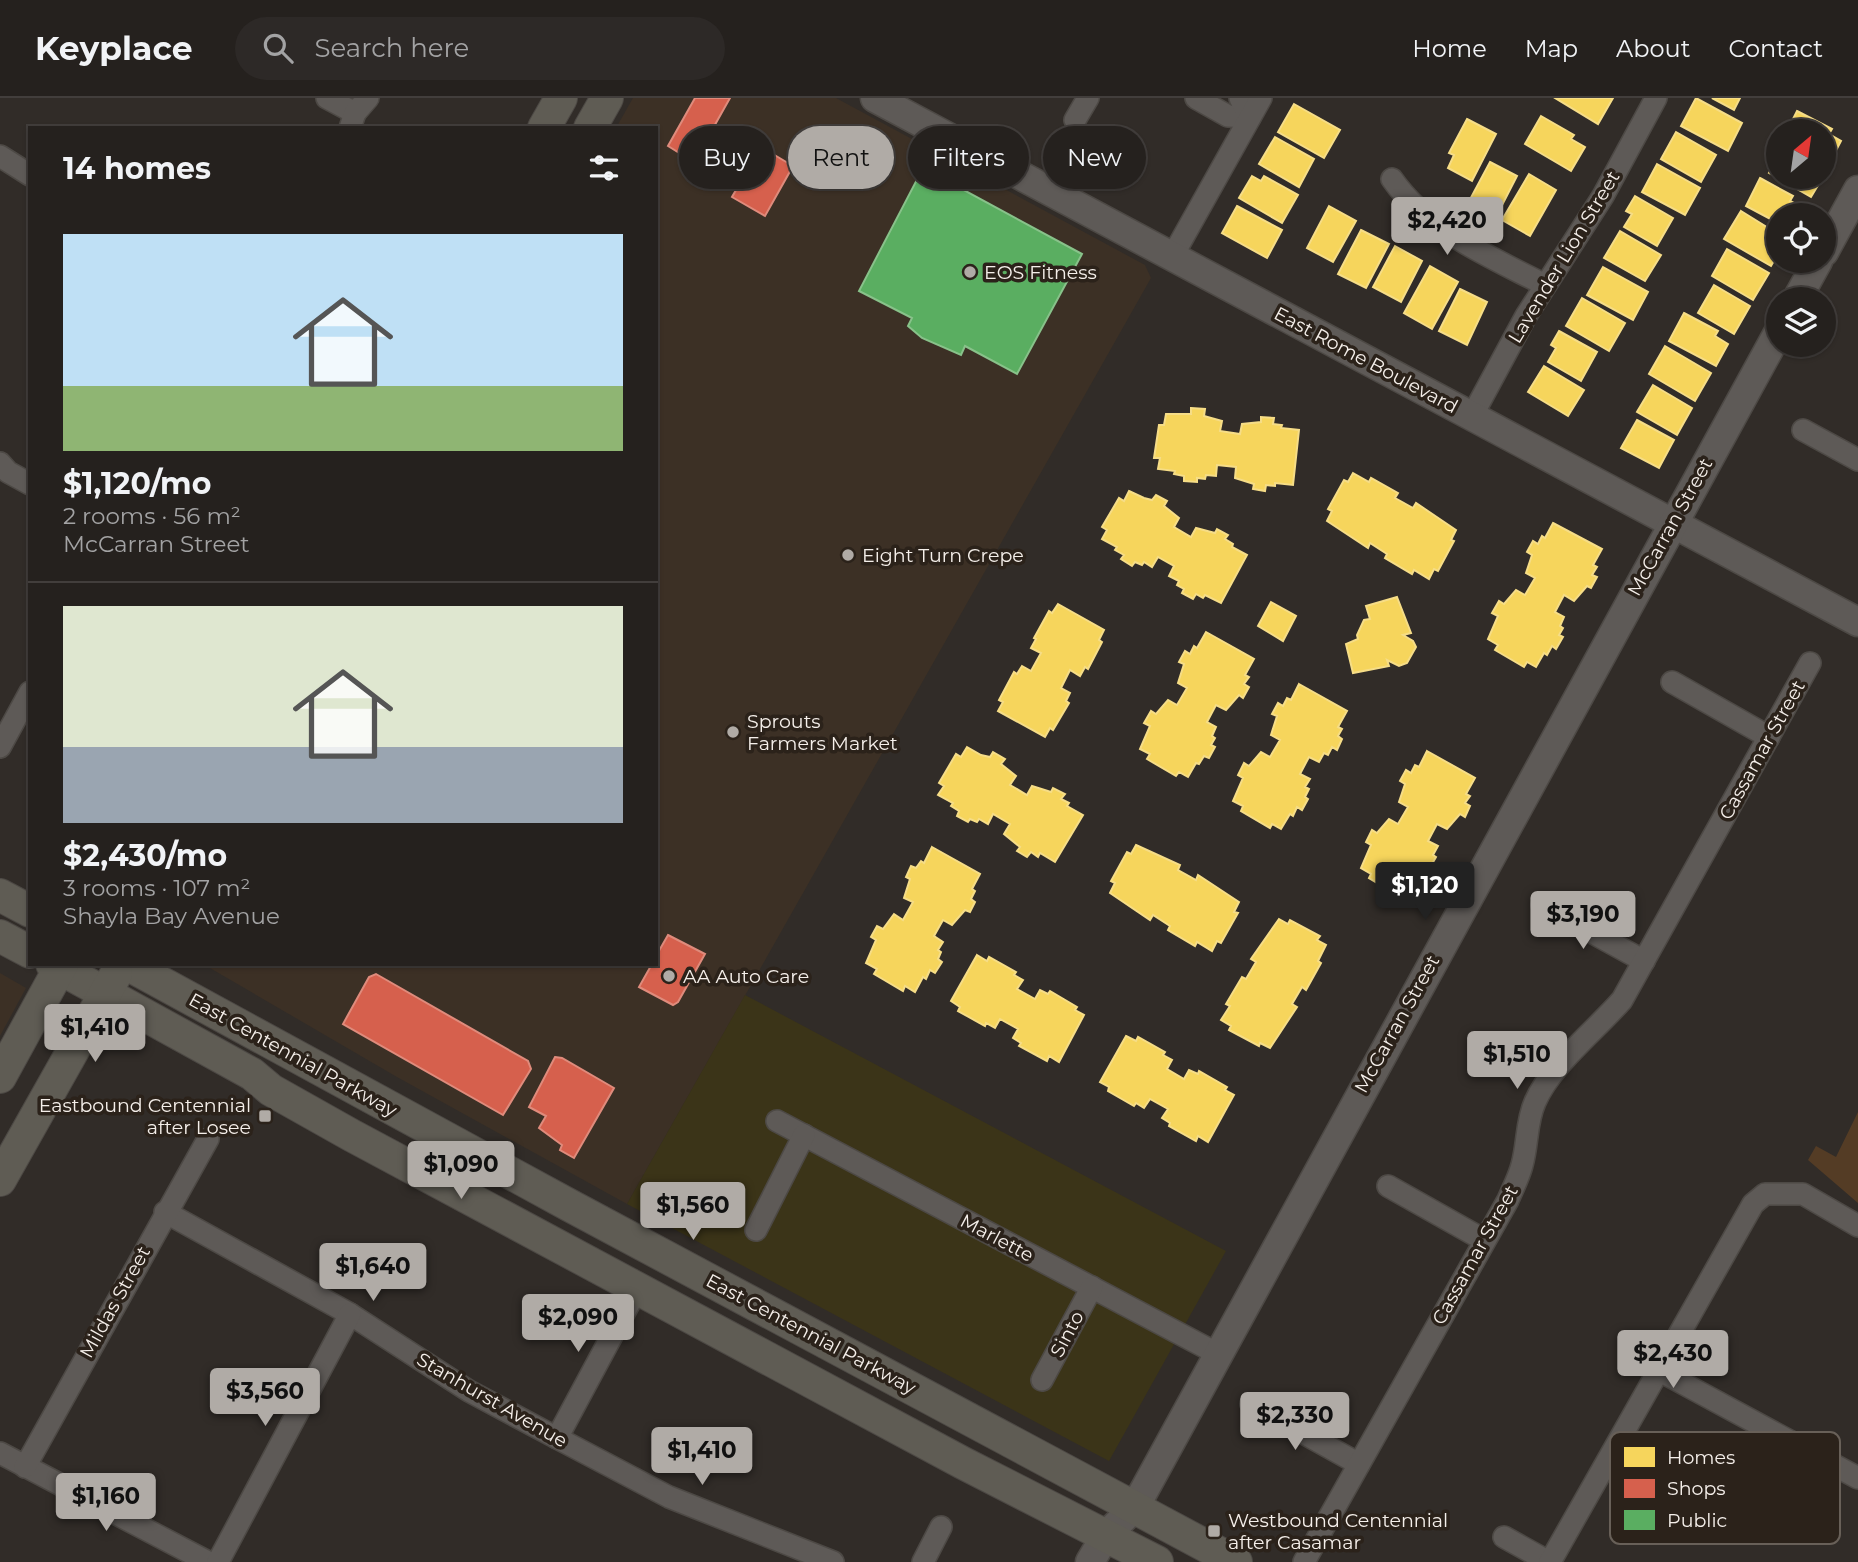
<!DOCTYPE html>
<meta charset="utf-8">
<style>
:root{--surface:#25211e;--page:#2d2927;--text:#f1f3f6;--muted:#a3a3a4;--line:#423e3c;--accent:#b0aba6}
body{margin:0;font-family:Montserrat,sans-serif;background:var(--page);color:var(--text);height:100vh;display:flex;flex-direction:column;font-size:26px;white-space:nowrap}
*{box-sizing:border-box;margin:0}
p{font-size:23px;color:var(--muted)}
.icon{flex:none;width:38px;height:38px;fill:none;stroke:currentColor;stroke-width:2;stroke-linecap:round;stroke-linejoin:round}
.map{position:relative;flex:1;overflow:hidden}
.side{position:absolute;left:28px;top:28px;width:630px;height:840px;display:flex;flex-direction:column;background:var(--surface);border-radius:0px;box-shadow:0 2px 5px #0004,0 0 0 2px var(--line)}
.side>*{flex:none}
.hud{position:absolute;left:679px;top:28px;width:665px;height:63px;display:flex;gap:14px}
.needle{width:46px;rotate:29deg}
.tools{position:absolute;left:1766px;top:21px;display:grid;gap:14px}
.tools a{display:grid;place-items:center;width:70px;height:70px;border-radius:50%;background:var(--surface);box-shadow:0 2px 5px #0004,0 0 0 2px var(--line);font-size:35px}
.price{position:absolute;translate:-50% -60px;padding:0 16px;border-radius:7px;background:var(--accent);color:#111;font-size:23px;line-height:46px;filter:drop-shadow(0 2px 4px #0008)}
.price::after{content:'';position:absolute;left:50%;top:42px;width:21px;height:16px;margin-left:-10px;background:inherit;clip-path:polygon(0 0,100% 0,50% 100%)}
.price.selected{background:#222;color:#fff}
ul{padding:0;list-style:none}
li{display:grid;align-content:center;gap:14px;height:371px;padding:0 35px}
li+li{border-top:2px solid var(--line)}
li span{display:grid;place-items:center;height:217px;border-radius:0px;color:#555}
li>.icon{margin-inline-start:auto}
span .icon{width:126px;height:126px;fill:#fffc;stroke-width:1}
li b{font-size:30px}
h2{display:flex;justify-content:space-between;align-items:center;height:84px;padding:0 35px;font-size:30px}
.pill{padding:0 24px;border-radius:32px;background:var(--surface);box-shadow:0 2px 5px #0004,0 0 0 2px var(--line);font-size:24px;line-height:63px}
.pill.selected{background:var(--accent);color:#111}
header{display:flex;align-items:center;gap:42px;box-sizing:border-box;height:98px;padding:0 35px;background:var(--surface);border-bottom:2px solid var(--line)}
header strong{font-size:33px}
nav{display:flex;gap:38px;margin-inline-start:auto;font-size:24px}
.search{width:490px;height:63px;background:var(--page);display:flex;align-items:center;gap:18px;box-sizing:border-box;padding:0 24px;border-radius:38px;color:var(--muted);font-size:26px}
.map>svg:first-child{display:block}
.built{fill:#3c3025}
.green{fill:#543c25}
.sand{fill:#3b3418}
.homes{fill:#f6d55c;stroke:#f6dd87;stroke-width:2}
.shops{fill:#d6604d;stroke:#df8b7c;stroke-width:2}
.public{fill:#5aae61;stroke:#88c28a;stroke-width:2}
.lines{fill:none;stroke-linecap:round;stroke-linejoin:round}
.minor-casing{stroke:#4d4945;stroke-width:24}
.tertiary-casing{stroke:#4d4945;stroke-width:31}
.secondary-casing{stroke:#4d4945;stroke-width:34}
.minor{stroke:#5e5a57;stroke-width:21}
.tertiary{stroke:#5e5a57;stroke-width:28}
.secondary{stroke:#5f5c54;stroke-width:32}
.poi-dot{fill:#b0aba6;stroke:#2b221a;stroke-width:2.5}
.labels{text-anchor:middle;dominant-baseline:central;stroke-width:7;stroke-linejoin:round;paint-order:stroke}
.street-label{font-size:19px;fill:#f5efea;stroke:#2b221a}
.poi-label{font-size:19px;fill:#f5efea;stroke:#2b221a;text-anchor:start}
.key{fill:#2b221a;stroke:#686058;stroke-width:2}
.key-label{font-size:19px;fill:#f5efea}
</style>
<header>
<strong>Keyplace</strong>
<div class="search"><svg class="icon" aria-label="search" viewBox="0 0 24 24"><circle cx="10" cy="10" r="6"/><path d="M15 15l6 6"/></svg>Search here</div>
<nav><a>Home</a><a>Map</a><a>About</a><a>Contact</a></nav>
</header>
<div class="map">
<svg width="1858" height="1464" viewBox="0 0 1858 1464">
<rect width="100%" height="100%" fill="#312c28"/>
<!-- built -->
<g class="built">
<polygon points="633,0 836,0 1145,167 1151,180 627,1106 397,979 203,866 656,866 656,30 616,30"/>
<polygon points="0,875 26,890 0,938"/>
</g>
<!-- green -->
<polygon class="green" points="1858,1014 1858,1105 1808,1062 1816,1048 1836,1059"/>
<!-- sand -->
<polygon class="sand" points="745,897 1226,1153 1109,1363 627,1106"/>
<!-- homes -->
<g class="homes">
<polygon points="1555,0 1613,0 1598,26"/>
<polygon points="1696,0 1742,25 1728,53 1681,28"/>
<polygon points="1712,0 1740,0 1734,12"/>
<polygon points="1294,6 1340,32 1324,60 1278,34"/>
<polygon points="1797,13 1832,31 1829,36 1841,43 1829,66 1824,63 1824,33 1787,33"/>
<polygon points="1541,18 1574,37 1571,41 1585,49 1571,73 1525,46"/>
<polygon points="1467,21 1496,36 1472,83 1448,70 1454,57 1449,55"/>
<polygon points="1676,34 1716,57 1701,84 1661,61"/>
<polygon points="1275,39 1314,61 1299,89 1259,66"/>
<polygon points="1778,60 1778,79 1823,79 1811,99 1769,75"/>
<polygon points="1490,64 1517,78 1495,121 1467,107"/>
<polygon points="1657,66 1700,90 1685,117 1642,94"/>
<polygon points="1529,76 1556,92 1530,138 1502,122"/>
<polygon points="1252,78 1261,83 1264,78 1298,97 1282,125 1239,100"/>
<polygon points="1760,80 1793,98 1790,103 1804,110 1800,117 1778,117 1778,125 1746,108"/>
<polygon points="1635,98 1673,120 1657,148 1624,129 1632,116 1626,113"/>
<polygon points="1237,108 1282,132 1267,160 1222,135"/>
<polygon points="1329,108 1356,123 1333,164 1307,150"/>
<polygon points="1741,113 1778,136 1778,156 1771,168 1724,141"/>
<polygon points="1361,132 1389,146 1366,190 1338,176"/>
<polygon points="1620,133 1661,157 1645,183 1604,160"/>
<polygon points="1395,148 1422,163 1401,204 1373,189"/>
<polygon points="1727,151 1769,175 1753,202 1712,178"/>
<polygon points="1430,168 1458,184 1432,231 1404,215"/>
<polygon points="1603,169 1648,194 1633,222 1587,197"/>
<polygon points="1714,187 1750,208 1734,236 1698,215"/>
<polygon points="1460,191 1487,204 1467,247 1439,233"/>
<polygon points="1582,200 1625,225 1609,253 1566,228"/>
<polygon points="1684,215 1718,233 1715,238 1728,246 1716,268 1669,243"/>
<polygon points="1559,233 1597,254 1581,283 1548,264 1556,250 1551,247"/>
<polygon points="1665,248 1711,275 1695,303 1649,276"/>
<polygon points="1544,268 1584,292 1568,318 1528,294"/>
<polygon points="1653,287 1692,310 1677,337 1637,314"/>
<polygon points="1191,310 1205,311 1204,318 1222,323 1220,333 1240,336 1242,326 1261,324 1261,319 1274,320 1273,326 1282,327 1281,330 1299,332 1293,387 1275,385 1275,388 1266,387 1265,393 1253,391 1254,386 1235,380 1236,369 1217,367 1216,378 1206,377 1205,381 1197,380 1197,384 1184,383 1184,378 1174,376 1175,373 1158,371 1160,360 1154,360 1159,327 1164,327 1166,316 1191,316"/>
<polygon points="1637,322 1674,342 1659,370 1621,350"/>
<polygon points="1353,375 1369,384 1371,380 1398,395 1395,400 1413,410 1416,405 1456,432 1451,442 1454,443 1438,473 1434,471 1429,481 1414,472 1412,476 1385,460 1387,456 1370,445 1368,450 1327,423 1332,413 1328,411 1344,382 1348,384"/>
<polygon points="1129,393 1144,400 1152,402 1156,397 1167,403 1164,408 1179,420 1174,429 1191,439 1196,430 1215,435 1217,431 1228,437 1225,441 1233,446 1232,449 1247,457 1221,505 1205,497 1203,500 1196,496 1193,501 1182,495 1184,491 1177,487 1179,483 1169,478 1174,468 1158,459 1152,469 1144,464 1142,467 1135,464 1132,468 1121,461 1124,457 1115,452 1117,449 1102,441 1107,432 1102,429 1119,400 1124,403"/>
<polygon points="1553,425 1602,451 1593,467 1597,469 1592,477 1597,479 1591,490 1587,488 1574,503 1564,497 1555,514 1564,519 1560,528 1563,530 1559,537 1563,539 1556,551 1552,548 1547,557 1544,555 1536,569 1527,564 1524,569 1495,552 1498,547 1488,541 1498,518 1492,515 1499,503 1504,506 1516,492 1525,497 1535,480 1526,475 1532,457 1527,454 1533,443 1538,446 1542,438 1545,440"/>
<polygon points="1397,499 1411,535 1403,537 1413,543 1416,549 1407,565 1399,568 1387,562 1389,568 1353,575 1346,546 1358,541 1357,537 1364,522 1370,521 1366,508"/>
<polygon points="1271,504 1296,518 1283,543 1258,528"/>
<polygon points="1058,506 1104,532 1099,542 1102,544 1088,571 1085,569 1080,578 1070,572 1061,590 1070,595 1066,603 1069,605 1053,632 1050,630 1045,639 998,613 1003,604 999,602 1014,574 1017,576 1022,568 1031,573 1041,555 1031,550 1036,541 1034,540 1049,513 1052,515"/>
<polygon points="1206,534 1254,561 1245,577 1249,579 1244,586 1249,589 1243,600 1239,597 1226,612 1216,607 1207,624 1216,629 1212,638 1215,640 1211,647 1215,649 1209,660 1204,658 1199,666 1196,665 1188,679 1179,674 1176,678 1147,661 1150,656 1140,651 1150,628 1144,625 1151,613 1156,616 1168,602 1177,607 1187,590 1178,585 1184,566 1179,564 1185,553 1190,556 1194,548 1197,550"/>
<polygon points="1299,586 1347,613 1338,629 1342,631 1338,638 1342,641 1337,652 1332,649 1328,657 1324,655 1319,664 1309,659 1300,676 1310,681 1305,689 1309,691 1305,699 1308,701 1302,712 1297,709 1293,718 1290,716 1281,731 1272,726 1270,730 1241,713 1243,708 1233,703 1243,680 1238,677 1244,665 1249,668 1261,654 1270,659 1280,642 1271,637 1277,618 1272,616 1278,605 1283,608 1287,600 1291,602"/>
<polygon points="967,649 981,657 990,659 993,654 1005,661 1001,666 1016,678 1010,687 1027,697 1032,688 1051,694 1053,690 1065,696 1061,701 1069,705 1067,708 1083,717 1055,764 1040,755 1038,759 1031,754 1027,759 1017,753 1020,749 1004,736 1010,726 993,716 988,726 979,721 977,724 970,721 968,724 957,718 959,713 951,708 953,705 938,697 944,688 939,685 956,656 961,659"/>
<polygon points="1427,653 1475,680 1466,696 1470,698 1465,705 1470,708 1465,719 1460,716 1447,731 1437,726 1428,743 1438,748 1433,757 1436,759 1432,766 1436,768 1430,779 1425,777 1420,785 1418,783 1409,798 1400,793 1397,797 1369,780 1371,776 1361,770 1371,747 1366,744 1372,732 1377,735 1389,721 1398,726 1408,709 1399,704 1405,686 1400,683 1406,672 1411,675 1415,667 1419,669"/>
<polygon points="1136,747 1180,767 1178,772 1196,782 1198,777 1239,804 1234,814 1238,815 1221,845 1217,843 1212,853 1197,844 1195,848 1168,832 1170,828 1153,817 1150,822 1110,795 1115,785 1111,783 1127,754 1131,756"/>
<polygon points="932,749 980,776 972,791 975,793 971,801 975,804 970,814 965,812 952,827 943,822 934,838 943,844 938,852 941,854 938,861 942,864 935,875 930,872 926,881 923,879 915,894 905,888 903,893 874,876 877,871 866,865 876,842 871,839 877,828 883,831 894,816 903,822 913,804 904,800 910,781 906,779 911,768 916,770 921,763 924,765"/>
<polygon points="1279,821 1288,826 1290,822 1320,838 1317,842 1326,847 1318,863 1321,865 1306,892 1302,889 1292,906 1297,909 1270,950 1260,945 1259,948 1229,932 1231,928 1221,922 1230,908 1226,906 1242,879 1246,881 1256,864 1251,861"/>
<polygon points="977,857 987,863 989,859 1016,874 1014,877 1023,882 1017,891 1035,901 1040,892 1048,896 1050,893 1077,909 1075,912 1084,917 1059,964 1049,958 1047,963 1019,948 1021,945 1013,940 1018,931 1000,921 995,930 986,925 985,928 958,913 960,909 951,903"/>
<polygon points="1126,938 1136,943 1138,939 1165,954 1163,957 1172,962 1167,971 1184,981 1189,972 1198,976 1199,973 1227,989 1225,992 1234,997 1208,1044 1198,1038 1196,1043 1169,1028 1170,1025 1162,1020 1168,1011 1150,1001 1144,1010 1136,1005 1134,1008 1108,993 1109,989 1100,984"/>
</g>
<!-- shops -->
<g class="shops">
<polygon points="695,0 730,0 694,64 668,48"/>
<polygon points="761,49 793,68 765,118 732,99"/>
<polygon points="668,837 705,856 678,904 673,907 639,889 652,866 656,866 656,858"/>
<polygon points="376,876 528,963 531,971 503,1017 343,926 369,879"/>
<polygon points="555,959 562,960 614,990 574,1060 560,1052 562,1047 539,1030 546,1018 529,1009"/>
</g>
<!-- public -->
<polygon class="public" points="923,70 1082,156 1017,276 965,248 961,257 922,240 908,228 912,220 859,193"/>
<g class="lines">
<!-- minor casing -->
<g class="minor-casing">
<g id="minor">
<polyline points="327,0 355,15"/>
<polyline points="1196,0 1228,18 1250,19"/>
<polyline points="1240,0 1250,19"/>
<polyline points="1075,22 1088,0"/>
<polyline points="350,30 355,15 368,0"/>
<polyline points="0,58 30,77"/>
<path d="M 1392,81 C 1429,134 1489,158 1545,187"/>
<polyline points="1172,159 1261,0"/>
<polyline points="1472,318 1526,218 1603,98 1656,0"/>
<polyline points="1803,332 1858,362"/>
<polyline points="0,365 8,374 30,386"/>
<polyline points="1672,584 1769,639"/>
<polyline points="0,649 30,594"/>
<polyline points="1542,807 1644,863"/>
<polyline points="777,1023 1218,1256"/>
<polyline points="1388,1088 1484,1142"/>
<polyline points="165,1114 350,1216 469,1293 557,1340 669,1399 833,1464"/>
<polyline points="756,1132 804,1037"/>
<polyline points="1660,1273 1858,1380"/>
<polyline points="1042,1282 1092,1189"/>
<polyline points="1251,1306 1359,1366"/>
<polyline points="557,1340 637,1191"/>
<polyline points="0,1355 208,1464"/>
<polyline points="25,1369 208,1041"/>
<polyline points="1504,1439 1549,1464"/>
<polyline points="218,1464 350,1216"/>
<polyline points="923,1464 941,1429"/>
<path d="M 1304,1464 L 1508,1102 C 1513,1090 1519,1079 1522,1067 C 1528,1046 1526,1024 1535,1004 C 1551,967 1595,933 1622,902 L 1810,565"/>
<polyline points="1550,1464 1753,1106 1765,1096 1803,1096 1858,1128"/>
</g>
</g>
<!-- tertiary casing -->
<g class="tertiary-casing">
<g id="tertiary">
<polyline points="875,0 1858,524"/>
<polyline points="1824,154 1858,92"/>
<polyline points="1797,201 1818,163"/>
<polyline points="1090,1464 1106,1437 1135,1409 1778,235"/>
</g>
</g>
<!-- secondary casing -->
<g class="secondary-casing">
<g id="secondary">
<polyline points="544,30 561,0"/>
<polyline points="590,30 607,0"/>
<polyline points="0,797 30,813"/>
<polyline points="0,838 30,854"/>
<polyline points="52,866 252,976 271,992 351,1037 963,1365 1157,1464"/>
<polyline points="127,866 569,1107 1236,1464"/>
<polyline points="0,979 62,866"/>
<polyline points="0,1082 116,876"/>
</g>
</g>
<!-- minor -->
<use href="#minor" class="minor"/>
<!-- tertiary -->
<use href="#tertiary" class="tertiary"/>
<!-- secondary -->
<use href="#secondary" class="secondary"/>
</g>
<!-- markers -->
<g class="poi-dot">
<circle cx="970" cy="174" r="7"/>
<circle cx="848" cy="457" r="7"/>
<circle cx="733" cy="634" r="7"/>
<circle cx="669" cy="878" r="7"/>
<rect x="258" y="1011" width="14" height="14" rx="3.5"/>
<rect x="1207" y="1426" width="14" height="14" rx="3.5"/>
</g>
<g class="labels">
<!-- street labels -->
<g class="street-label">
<text transform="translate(1564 159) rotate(-59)">Lavender Lion Street</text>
<text transform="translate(1366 262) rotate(28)">East Rome Boulevard</text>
<text transform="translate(1670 429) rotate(-61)">McCarran Street</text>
<text transform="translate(1762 652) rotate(-61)">Cassamar Street</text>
<text transform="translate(1397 926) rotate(-61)">McCarran Street</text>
<text transform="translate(293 957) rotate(29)">East Centennial Parkway</text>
<text transform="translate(997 1140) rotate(28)">Marlette</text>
<text transform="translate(1475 1157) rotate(-61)">Cassamar Street</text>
<text transform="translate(115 1204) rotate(-61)">Mildas Street</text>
<text transform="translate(811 1236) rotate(28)">East Centennial Parkway</text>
<text transform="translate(1067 1236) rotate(-62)">Sinto</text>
<text transform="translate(492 1302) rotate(30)">Stanhurst Avenue</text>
</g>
<!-- poi labels -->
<g class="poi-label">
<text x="984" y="174">EOS Fitness</text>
<text x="862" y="457">Eight Turn Crepe</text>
<text x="747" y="623">Sprouts<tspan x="747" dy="22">Farmers Market</tspan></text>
<text x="683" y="878">AA Auto Care</text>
<text x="251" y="1007" text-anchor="end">Eastbound Centennial<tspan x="251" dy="22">after Losee</tspan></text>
<text x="1228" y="1422">Westbound Centennial<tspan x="1228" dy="22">after Casamar</tspan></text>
</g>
</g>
<!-- legend -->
<rect x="1610" y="1334" width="230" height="112" rx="10" class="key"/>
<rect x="1624" y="1349" width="31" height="20" fill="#f6d55c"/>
<rect x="1624" y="1381" width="31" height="19" fill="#d6604d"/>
<rect x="1624" y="1412" width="31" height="20" fill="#5aae61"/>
<g class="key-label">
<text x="1667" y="1366">Homes</text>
<text x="1667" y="1397">Shops</text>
<text x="1667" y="1429">Public</text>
</g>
</svg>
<div class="tools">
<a><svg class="needle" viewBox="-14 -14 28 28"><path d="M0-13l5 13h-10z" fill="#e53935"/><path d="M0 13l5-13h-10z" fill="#a3a3a4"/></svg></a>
<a><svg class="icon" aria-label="locate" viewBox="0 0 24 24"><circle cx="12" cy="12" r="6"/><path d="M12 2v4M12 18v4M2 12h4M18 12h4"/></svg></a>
<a><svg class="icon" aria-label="layers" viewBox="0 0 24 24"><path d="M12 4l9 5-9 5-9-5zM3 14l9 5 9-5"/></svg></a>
</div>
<b class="price" style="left:1447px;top:159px">$2,420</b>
<b class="price selected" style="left:1425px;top:824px">$1,120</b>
<b class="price" style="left:1583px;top:853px">$3,190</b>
<b class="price" style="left:95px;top:966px">$1,410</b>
<b class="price" style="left:1517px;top:993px">$1,510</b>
<b class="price" style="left:461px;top:1103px">$1,090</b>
<b class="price" style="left:693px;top:1144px">$1,560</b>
<b class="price" style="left:373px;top:1205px">$1,640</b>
<b class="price" style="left:578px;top:1256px">$2,090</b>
<b class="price" style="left:1673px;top:1292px">$2,430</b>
<b class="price" style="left:265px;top:1330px">$3,560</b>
<b class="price" style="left:1295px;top:1354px">$2,330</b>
<b class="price" style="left:702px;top:1389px">$1,410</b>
<b class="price" style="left:106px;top:1435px">$1,160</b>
<div class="hud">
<a class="pill">Buy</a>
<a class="pill selected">Rent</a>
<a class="pill">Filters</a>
<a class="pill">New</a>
</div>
<section class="side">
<h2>14 homes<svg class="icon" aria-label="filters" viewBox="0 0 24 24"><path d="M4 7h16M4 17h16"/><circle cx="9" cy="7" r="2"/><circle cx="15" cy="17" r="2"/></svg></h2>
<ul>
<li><span style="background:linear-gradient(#bfe0f5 70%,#8fb573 0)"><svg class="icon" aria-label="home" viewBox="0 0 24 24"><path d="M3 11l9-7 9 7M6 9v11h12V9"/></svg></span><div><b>$1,120/mo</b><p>2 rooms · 56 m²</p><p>McCarran Street</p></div></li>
<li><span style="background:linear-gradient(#dfe7d0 65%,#9aa5b1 0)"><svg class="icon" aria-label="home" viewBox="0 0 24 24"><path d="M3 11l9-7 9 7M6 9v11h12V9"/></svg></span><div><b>$2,430/mo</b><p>3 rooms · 107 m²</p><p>Shayla Bay Avenue</p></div></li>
</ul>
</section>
</div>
